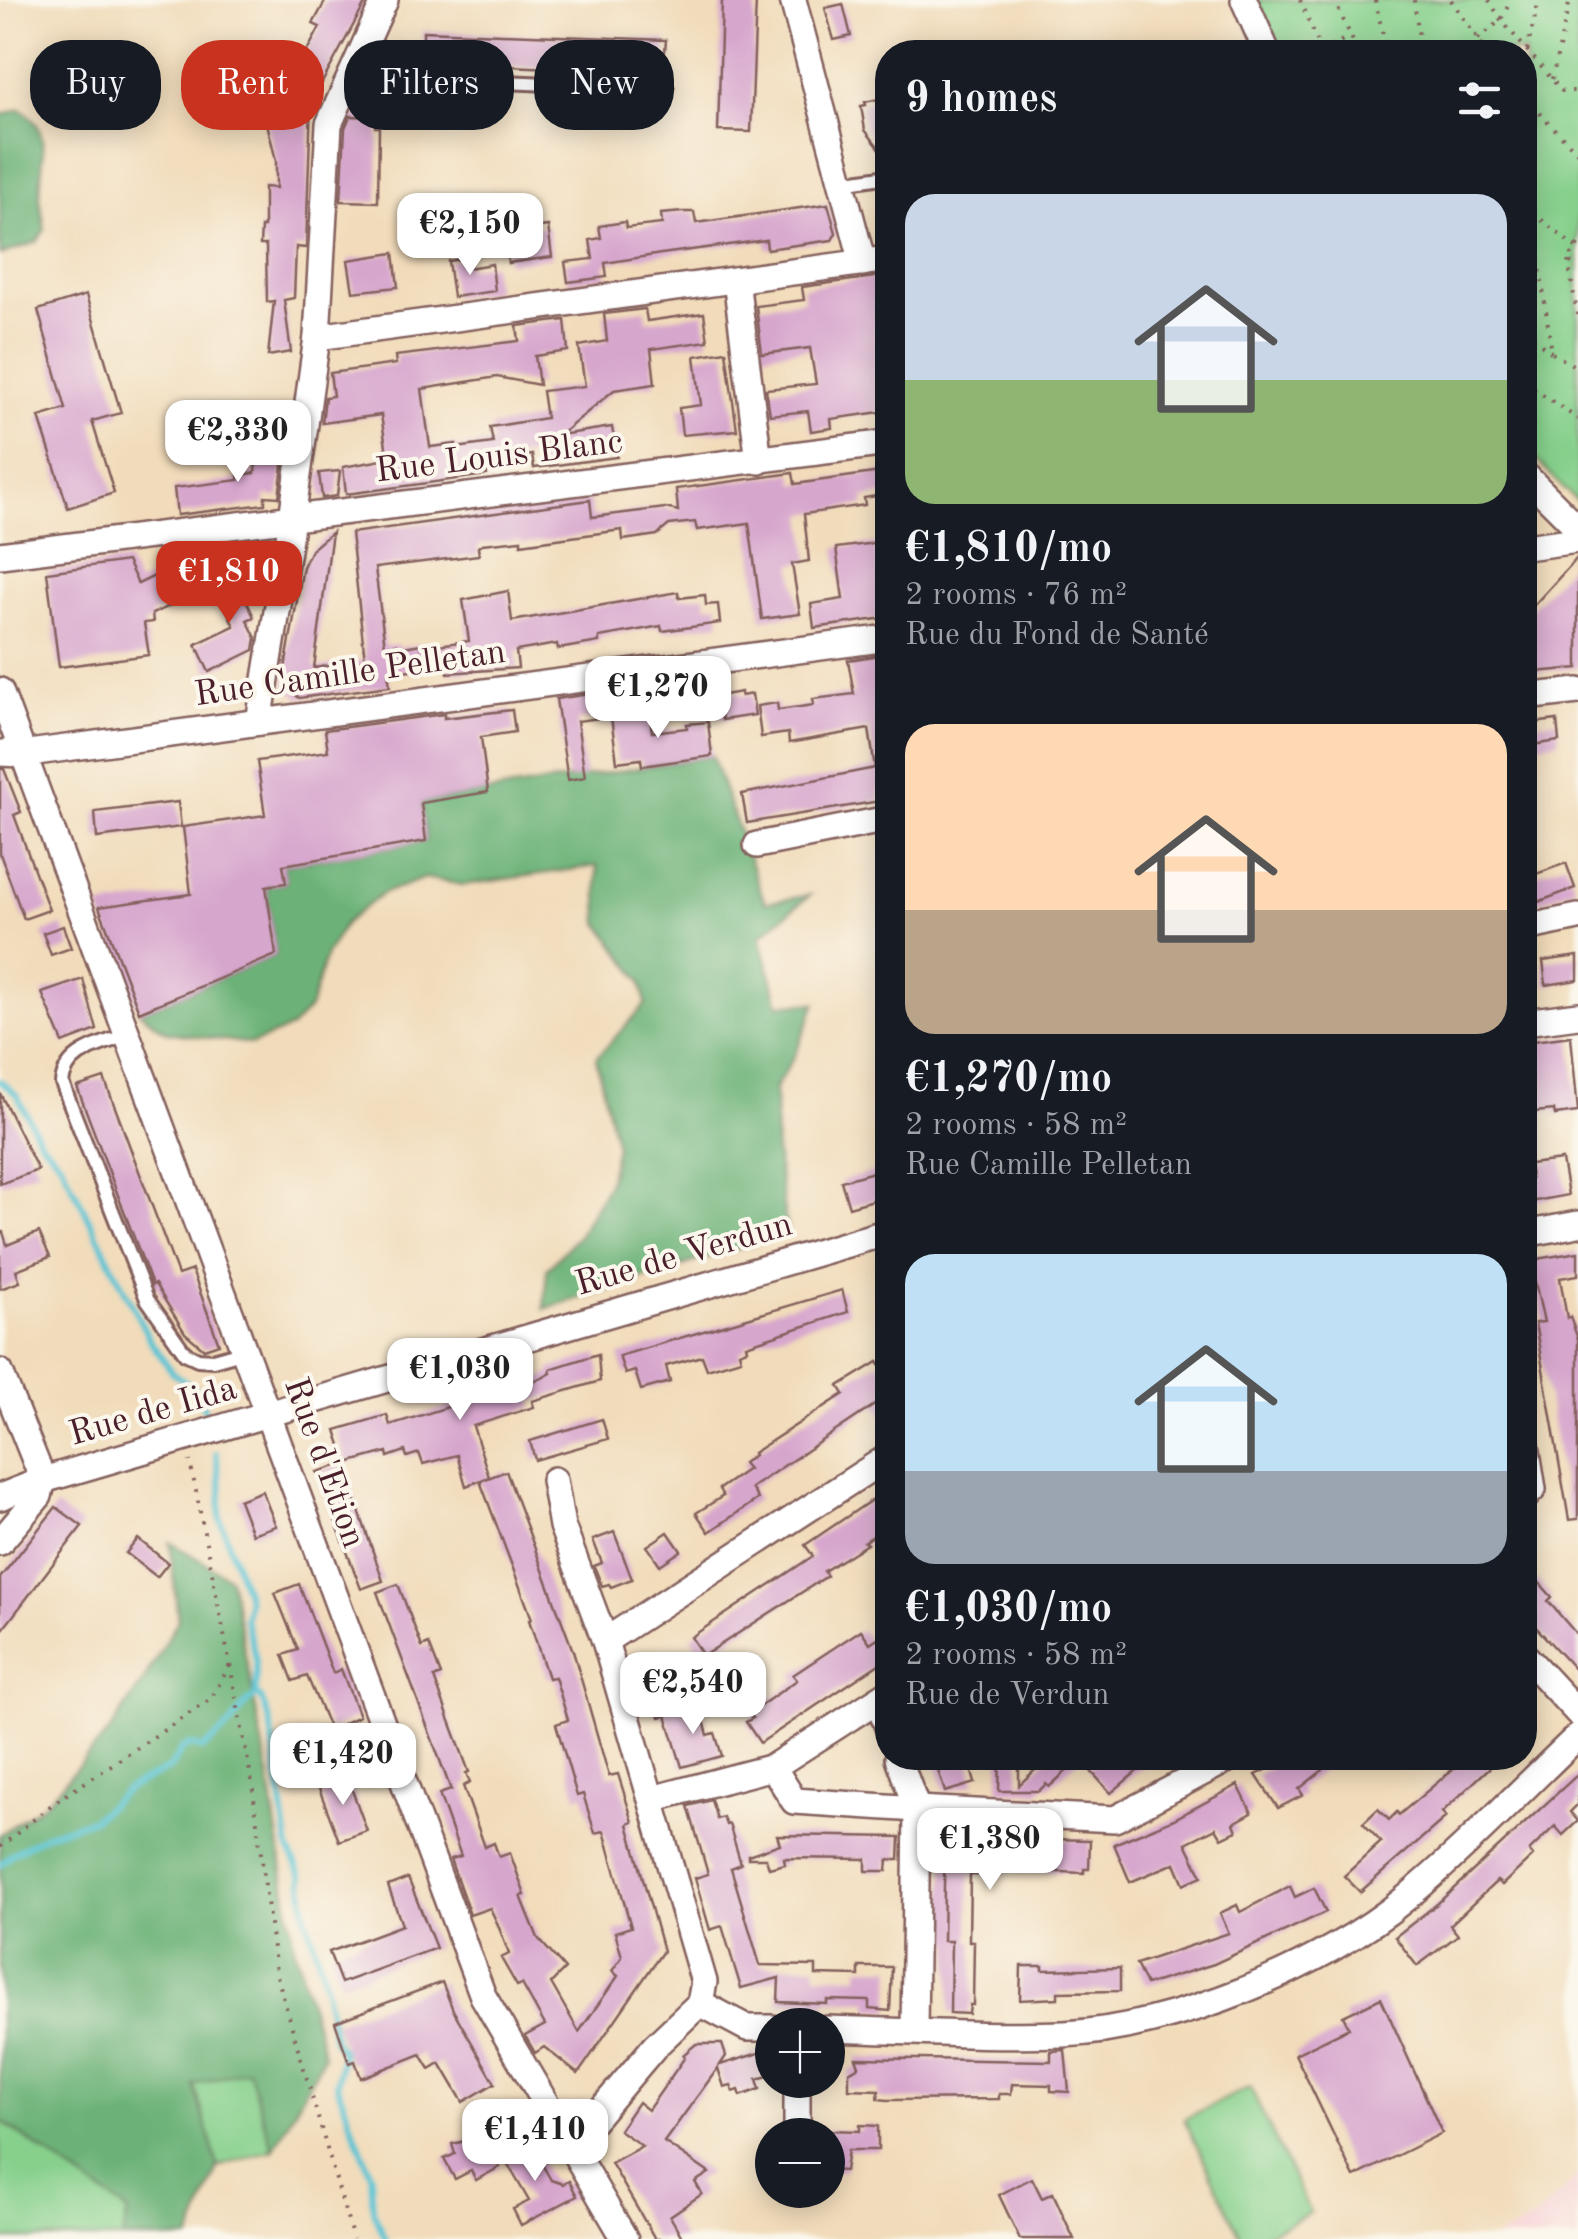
<!DOCTYPE html>
<meta charset="utf-8">
<style>
:root{--surface:#171b24;--page:#242831;--text:#f1f3f6;--muted:#9ea1a6;--accent:#c8321e}
body{margin:0;font-family:"Old Standard TT",serif;background:var(--page);color:var(--text);height:100vh;display:flex;flex-direction:column;font-size:38px;white-space:nowrap}
*{box-sizing:border-box;margin:0}
p{font-size:32px;color:var(--muted)}
.icon{flex:none;width:55px;height:55px;fill:none;stroke:currentColor;stroke-width:2;stroke-linecap:round;stroke-linejoin:round}
.map{position:relative;flex:1;overflow:hidden}
.panel{position:absolute;left:875px;top:40px;width:662px;height:1730px;display:flex;flex-direction:column;background:var(--surface);border-radius:40px;box-shadow:0 5px 25px #0003}
.panel>*{flex:none}
.banner{position:absolute;left:30px;top:40px;width:695px;height:90px;display:flex;gap:20px}
.fabs{position:absolute;left:755px;top:2008px;display:grid;gap:20px}
.fabs a{display:grid;place-items:center;width:90px;height:90px;border-radius:50%;background:var(--surface);box-shadow:0 5px 25px #0003;font-size:50px}
.price{position:absolute;translate:-50% -85px;padding:0 22px;border-radius:20px;background:#fff;color:#222;font-size:32px;line-height:65px;filter:drop-shadow(0 2px 5px #0008)}
.price::after{content:'';position:absolute;left:50%;top:60px;width:30px;height:22px;margin-left:-15px;background:inherit;clip-path:polygon(0 0,100% 0,50% 100%)}
.price.current{background:var(--accent);color:#fff}
ul{padding:0;list-style:none}
li{display:grid;align-content:center;gap:20px;height:530px;padding:0 30px}
li span{display:grid;place-items:center;height:310px;border-radius:30px;color:#555}
li>.icon{margin-inline-start:auto}
span .icon{width:180px;height:180px;fill:#fffc;stroke-width:1}
li b{font-size:42px}
h2{display:flex;justify-content:space-between;align-items:center;height:120px;padding:0 30px;font-size:42px}
.pill{padding:0 35px;border-radius:40px;background:var(--surface);box-shadow:0 5px 25px #0003;font-size:35px;line-height:90px}
.pill.current{background:var(--accent);color:#fff}
.map>svg:first-child{display:block}
.built{fill:#f7cfd4}
.green{fill:#86d08c;stroke:#68785c;stroke-width:2.5}
.forest{fill:#6cb278;stroke:#5b6852;stroke-width:2.5}
.lines{fill:none;stroke-linecap:round;stroke-linejoin:round}
.stream{stroke:#59c4d4;stroke-width:6}
.building{fill:#d7a6cd}
.service-casing{stroke:#84615d;stroke-width:18}
.minor-casing{stroke:#84615d;stroke-width:30}
.path{stroke:#84615d;stroke-width:4;stroke-dasharray:2.5 8;stroke-linecap:butt}
.service{stroke:#fff;stroke-width:12}
.minor{stroke:#fff;stroke-width:25}
.labels{text-anchor:middle;dominant-baseline:central;stroke-width:8;stroke-linejoin:round;paint-order:stroke}
.street-label{font-size:35px;fill:#4a1f2b;stroke:#fbf7ec}
</style>
<div class="map">
<svg width="1578" height="2239" viewBox="0 0 1578 2239">
<rect width="100%" height="100%" fill="#fbf7ec"/>
<filter id="ink" filterUnits="userSpaceOnUse"><feTurbulence type="fractalNoise" baseFrequency=".01" numOctaves="2"/><feDisplacementMap in="SourceGraphic" scale="20" xChannelSelector="R" yChannelSelector="G"/><feConvolveMatrix kernelMatrix="1 2 1 2 8 2 1 2 1" color-interpolation-filters="sRGB"/></filter>
<filter id="wash" filterUnits="userSpaceOnUse"><feTurbulence type="fractalNoise" baseFrequency=".0048" numOctaves="4" result="noise"/><feDisplacementMap in="SourceGraphic" scale="40" xChannelSelector="R" yChannelSelector="G"/><feGaussianBlur stdDeviation="2.25" result="paint"/><feColorMatrix in="noise" values="0 0 0 0 0 0 0 0 0 0 0 0 0 0 0 0 0 1.4 0 .05"/><feComposite in="paint" operator="in"/></filter>
<g filter="url(#wash)">
<rect width="100%" height="100%" fill="#f1dbba"/>
<!-- built -->
<polygon class="built" points="1578,2175 1578,2239 1495,2239 1535,2219"/>
<!-- green -->
<g class="green">
<polygon points="1256,0 1578,0 1578,503 1525,448 1525,52 1283,52"/>
<polygon points="248,2068 273,2150 218,2167 193,2085"/>
<polygon points="1250,2087 1310,2213 1256,2239 1242,2239 1184,2119"/>
<polygon points="0,2120 128,2211 123,2239 0,2239"/>
</g>
<!-- forest -->
<g class="forest">
<path d="M 20,109 C 54,126 40,167 40,197 C 41,208 43,218 45,229 L 37,242 L 0,255 L 0,116 Z"/>
<polygon points="712,756 765,903 810,895 760,936 779,1004 816,1003 795,1055 775,1088 776,1152 787,1233 544,1309 547,1269 578,1236 608,1184 616,1146 596,1058 646,1004 641,981 599,923 597,866 463,885 425,878 381,894 345,923 326,954 310,1007 291,1028 252,1044 167,1032 139,1012 276,955 266,886 286,883 283,865 426,841 421,803"/>
<polygon points="170,1542 230,1578 269,1775 294,1946 324,2055 273,2150 248,2069 194,2085 218,2167 190,2239 123,2239 128,2211 0,2120 0,1835 46,1802 109,1732 144,1680 178,1620"/>
</g>
<g class="lines">
<!-- stream -->
<g class="stream">
<polyline points="0,1081 17,1095 40,1141 61,1163 150,1341 173,1373 196,1390 205,1411"/>
<polyline points="216,1453 221,1490 220,1518 248,1600 245,1619 256,1659 256,1696 261,1698 270,1721 289,1849 302,1876 306,1917 322,1970 334,2040 342,2051 337,2085 371,2175 373,2211 386,2239"/>
<polyline points="0,1865 12,1854 47,1834 93,1819 126,1790 170,1768 183,1748 190,1745 203,1749 231,1725 246,1703 256,1696"/>
</g>
</g>
<g id="blocks">
<!-- building -->
<g class="building">
<polygon points="326,0 367,0 311,103 306,248 296,247 294,298 284,300 291,352 268,356 274,301 267,302 266,245 260,245 261,227 264,227 264,187 276,188 276,161 266,119 266,85 285,69 291,70 297,60 301,62 320,27 313,24"/>
<polygon points="722,0 756,0 751,132 718,131"/>
<polygon points="843,4 851,36 834,40 825,8"/>
<polygon points="423,31 666,40 663,73 423,62"/>
<polygon points="888,97 888,159 865,130 861,106 866,105 865,102"/>
<polygon points="350,116 375,117 375,127 379,127 378,202 341,201 345,128"/>
<polygon points="828,204 836,233 832,240 767,249 766,240 661,254 605,263 607,277 568,282 565,262 593,259 590,240 601,238 599,226 625,222 626,228 662,224 661,214 683,212 694,212 696,223"/>
<polygon points="548,226 552,257 508,263 504,232"/>
<polygon points="394,253 398,287 353,292 348,260"/>
<polygon points="467,258 468,268 492,264 495,291 453,297 448,261"/>
<polygon points="882,276 884,286 888,285 888,411 831,419 832,428 811,431 808,411 770,415 766,389 816,384 810,348 762,354 756,306 804,300 802,287"/>
<polygon points="86,295 121,413 92,421 114,493 68,508 39,417 66,409 38,310"/>
<polygon points="645,309 647,321 704,313 708,341 651,349 655,384 614,390 560,435 612,427 617,457 534,468 532,455 486,462 487,475 346,494 343,467 388,459 381,415 322,423 325,397 333,396 330,373 396,364 395,356 519,341 517,326 565,320 568,351 535,356 539,385 497,377 422,389 430,447 456,444 456,448 493,443 490,427 546,418 542,391 585,386 579,346 607,341 604,314"/>
<polygon points="726,351 737,430 682,435 679,408 701,405 695,356"/>
<polygon points="259,439 286,442 279,497 265,496 265,504 177,515 174,488 239,480 238,475 255,473"/>
<polygon points="340,471 337,496 322,498 319,473"/>
<polygon points="888,471 888,494 864,498 865,505 804,514 809,561 792,564 800,614 762,619 749,523 697,530 695,522 669,525 657,535 623,540 622,530 521,544 521,540 482,544 478,547 479,555 375,568 385,646 397,644 398,648 421,644 421,647 469,641 463,600 508,591 512,621 678,592 679,598 705,595 706,605 718,604 720,623 662,631 661,626 599,637 599,642 558,649 557,644 516,651 518,668 448,673 447,665 388,673 390,686 299,698 286,686 285,668 303,567 311,550 332,532 314,668 365,660 351,533 590,500 592,517 665,508 678,511 676,489 793,473 795,484"/>
<polygon points="875,543 885,618 814,628 811,604 843,599 836,548"/>
<polygon points="1578,557 1578,668 1525,673 1525,615"/>
<polygon points="192,558 207,589 152,614 153,622 144,623 149,655 59,667 47,572 127,561 138,584"/>
<polygon points="231,568 254,617 247,620 256,638 254,650 209,672 196,644 234,626 211,577"/>
<polygon points="888,654 888,790 879,791 880,801 747,823 742,794 875,768 869,729 789,743 788,733 761,737 757,706 777,703 778,710 814,705 813,699 854,694 848,660"/>
<polygon points="603,692 607,717 577,721 585,777 568,780 556,699"/>
<polygon points="741,692 741,696 752,694 755,715 722,720 718,696"/>
<polygon points="512,710 515,732 481,737 488,792 421,803 426,841 283,865 286,883 266,886 276,955 139,1012 99,907 191,894 183,827 265,815 257,761 328,751 325,730 444,714 444,718"/>
<polygon points="649,712 652,732 687,728 687,724 708,722 712,756 642,766 641,759 617,762 611,717"/>
<polygon points="1557,720 1559,741 1525,746 1525,724"/>
<polygon points="0,769 4,769 21,812 14,815 49,910 24,919 0,854"/>
<polygon points="178,802 181,827 97,838 95,812"/>
<polygon points="1566,863 1575,888 1530,905 1525,878"/>
<polygon points="63,926 71,948 51,955 43,933"/>
<polygon points="1578,956 1578,980 1546,985 1543,961"/>
<polygon points="83,979 97,1030 63,1043 42,993"/>
<polygon points="1571,1036 1578,1112 1555,1115 1554,1110 1525,1113 1525,1042"/>
<polygon points="104,1078 178,1275 192,1270 219,1344 204,1349 185,1333 155,1284 152,1285 77,1087"/>
<polygon points="0,1093 38,1170 0,1184"/>
<polygon points="1562,1160 1568,1195 1525,1203 1525,1179 1531,1178 1529,1164"/>
<polygon points="888,1168 888,1196 849,1207 841,1181"/>
<polygon points="0,1232 3,1232 7,1245 39,1232 50,1257 16,1270 20,1282 0,1289"/>
<polygon points="1578,1252 1578,1275 1560,1278 1567,1318 1570,1317 1578,1339 1578,1519 1569,1520 1535,1323 1544,1322 1535,1282 1530,1283 1526,1261"/>
<polygon points="842,1290 848,1312 746,1345 747,1349 739,1352 741,1359 707,1369 702,1356 666,1366 670,1382 641,1390 635,1371 625,1374 619,1356"/>
<polygon points="598,1354 600,1381 532,1401 534,1407 473,1426 489,1477 466,1486 457,1455 423,1464 419,1453 407,1457 405,1451 388,1457 387,1452 347,1463 336,1430 387,1415 390,1425 542,1378 551,1373 550,1369"/>
<polygon points="878,1362 888,1376 888,1422 876,1404 751,1488 758,1499 709,1532 696,1513 723,1496 719,1489 748,1469 743,1463 754,1455 753,1453 844,1394 839,1386"/>
<polygon points="602,1419 608,1439 535,1460 530,1441"/>
<polygon points="343,1464 383,1581 361,1589 317,1472"/>
<polygon points="506,1471 573,1651 609,1776 618,1774 633,1822 628,1824 663,1951 578,2074 544,2047 535,2053 525,2036 545,2025 522,1984 517,1986 501,1958 509,1954 498,1925 490,1908 470,1915 450,1859 461,1856 439,1794 451,1790 377,1592 398,1584 422,1647 429,1644 441,1675 434,1678 469,1772 466,1773 470,1783 463,1786 485,1847 494,1843 499,1857 510,1853 525,1895 521,1896 538,1938 565,1969 551,1983 579,2032 618,1976 612,1971 622,1957 615,1932 631,1927 604,1831 595,1833 583,1794 577,1796 556,1724 568,1720 555,1677 548,1678 529,1620 532,1619 480,1481"/>
<polygon points="888,1489 888,1526 864,1542 867,1544 824,1571 827,1576 703,1656 691,1637 813,1556 805,1545"/>
<polygon points="262,1491 276,1526 252,1534 239,1500"/>
<polygon points="56,1507 82,1526 0,1633 0,1578"/>
<polygon points="614,1532 632,1579 611,1587 609,1584 602,1586 594,1566 602,1563 593,1540"/>
<polygon points="668,1532 681,1551 660,1565 647,1546"/>
<polygon points="138,1539 168,1563 157,1577 126,1553"/>
<polygon points="1537,1580 1552,1597 1548,1601 1578,1636 1578,1673 1525,1615 1525,1592"/>
<polygon points="299,1584 333,1673 341,1669 359,1716 330,1730 307,1676 293,1681 283,1655 298,1650 275,1593"/>
<polygon points="861,1630 870,1643 888,1631 888,1658 760,1743 746,1722 753,1718 750,1713 797,1680 793,1675"/>
<polygon points="666,1658 682,1711 660,1717 644,1664"/>
<polygon points="700,1706 708,1735 715,1733 722,1756 682,1767 666,1715"/>
<polygon points="934,1758 958,1758 960,1765 969,1762 975,1783 945,1792"/>
<polygon points="1000,1758 1019,1758 1019,1785 1048,1758 1081,1758 1049,1787 1046,1784 1039,1791 999,1791"/>
<polygon points="1099,1758 1153,1758 1111,1793 1088,1768"/>
<polygon points="1290,1758 1310,1758 1323,1770 1299,1789 1303,1795 1278,1808 1256,1775"/>
<polygon points="1466,1758 1500,1758 1442,1812 1446,1817 1360,1892 1344,1876 1381,1842 1363,1823 1378,1809 1389,1820 1397,1812 1399,1815"/>
<polygon points="1578,1774 1578,1804 1570,1812 1578,1821 1563,1835 1555,1826 1529,1851 1533,1856 1502,1885 1497,1881 1450,1925 1458,1935 1417,1966 1395,1937 1437,1904"/>
<polygon points="347,1776 367,1831 339,1841 318,1786"/>
<polygon points="1238,1785 1252,1813 1234,1823 1237,1831 1222,1838 1216,1828 1186,1843 1202,1876 1184,1884 1175,1863 1130,1882 1114,1844 1174,1819"/>
<polygon points="711,1800 717,1819 723,1817 726,1825 729,1824 741,1864 731,1868 760,1965 816,1966 816,1975 859,1976 859,1967 892,1967 890,2011 869,2009 869,2001 827,2000 827,2004 778,2002 779,1978 741,1988 722,1926 710,1930 695,1878 708,1874 688,1806"/>
<polygon points="945,1832 969,1832 969,1838 993,1840 997,1855 998,1840 1006,1838 1090,1840 1089,1869 1084,1869 1084,1873 1036,1871 1036,1858 979,1857 979,1875 970,1875 969,1941 974,1941 973,2005 970,2005 969,2014 950,2013 951,1941 943,1941"/>
<polygon points="777,1835 900,1837 899,1860 888,1860 887,1871 866,1871 866,1859 784,1858 785,1864 769,1868 766,1858 748,1858 748,1855 780,1844"/>
<polygon points="408,1878 436,1948 341,1983 329,1952 402,1925 388,1886"/>
<polygon points="1290,1886 1295,1897 1314,1888 1326,1912 1214,1964 1146,1985 1136,1964 1229,1933 1220,1913 1237,1905 1240,1912"/>
<polygon points="1021,1966 1043,1966 1043,1970 1120,1968 1120,1991 1058,1992 1058,1998 1020,2000"/>
<polygon points="442,1982 453,2010 495,2083 463,2102 440,2063 430,2069 421,2054 361,2078 355,2061 349,2063 335,2022"/>
<polygon points="1381,1998 1442,2133 1354,2177 1295,2054 1349,2028 1343,2016"/>
<polygon points="696,2044 722,2044 726,2056 720,2065 772,2049 772,2075 757,2079 760,2089 741,2096 739,2090 733,2092 731,2085 724,2087 718,2068 664,2142 709,2173 695,2182 702,2194 670,2216 683,2239 655,2239 611,2163 642,2146 619,2130 638,2102 648,2110 685,2057 683,2055"/>
<polygon points="1065,2050 1069,2092 1051,2091 1051,2085 1012,2084 1011,2094 999,2094 999,2099 888,2100 878,2099 879,2090 849,2089 849,2072 859,2066 856,2058 1051,2061 1051,2051"/>
<polygon points="860,2125 878,2126 878,2150 848,2150 845,2171 828,2170 828,2130 860,2131"/>
<polygon points="484,2137 500,2167 476,2180 471,2171 455,2179 444,2159 455,2154 452,2144"/>
<polygon points="528,2140 551,2180 563,2184 569,2181 577,2196 521,2225 513,2209 529,2201 502,2154"/>
<polygon points="1032,2178 1042,2198 1053,2193 1074,2239 1020,2239 999,2195"/>
</g>
</g>
</g>
<g filter="url(#ink)">
<use href="#blocks" fill-opacity="0" stroke="#84615d" stroke-width="2.5"/>
<g class="lines">
<!-- service casing -->
<g class="service-casing">
<g id="service">
<polyline points="362,51 412,78 667,89"/>
<polyline points="842,183 888,176"/>
<path d="M 126,1035 C 99,1046 66,1051 62,1083 L 147,1299 L 185,1353 L 198,1359 L 213,1360 L 245,1351"/>
</g>
</g>
<!-- minor casing -->
<g class="minor-casing">
<g id="minor">
<polyline points="793,0 863,263"/>
<polyline points="1244,0 1267,52"/>
<polyline points="736,280 759,461"/>
<polyline points="317,337 888,259"/>
<polyline points="1525,475 1578,528"/>
<polyline points="1525,547 1578,540"/>
<polyline points="0,555 888,443"/>
<polyline points="0,691 483,1996 625,2239"/>
<polyline points="1525,697 1578,691"/>
<polyline points="259,722 292,519 317,337 329,124 385,0"/>
<polyline points="0,753 21,754 888,638"/>
<polyline points="757,845 888,819"/>
<polyline points="1525,928 1578,917"/>
<polyline points="1525,1022 1578,1015"/>
<polyline points="1525,1234 1578,1224"/>
<polyline points="0,1372 43,1480 39,1496 0,1542"/>
<polyline points="1525,1439 1533,1489 1525,1497"/>
<polyline points="554,1480 562,1526 605,1641 704,1982 700,2003"/>
<polyline points="0,1497 43,1480 888,1232"/>
<polyline points="605,1641 888,1457"/>
<polyline points="1525,1656 1578,1713"/>
<polyline points="878,1700 888,1727"/>
<polyline points="773,1767 794,1801 917,1809 898,1758"/>
<polyline points="652,1799 773,1767 888,1693"/>
<polyline points="700,2003 747,2028 772,2028"/>
<path d="M 828,2029 C 906,2031 985,2037 1064,2034 C 1171,2029 1324,1967 1406,1898 C 1466,1848 1521,1790 1578,1736"/>
<polyline points="914,2031 917,1809 1115,1819 1230,1758"/>
<polyline points="797,2135 797,2080"/>
<polyline points="568,2143 580,2135 655,2046 700,2003"/>
</g>
</g>
<!-- path -->
<g class="path">
<polyline points="1300,0 1322,52"/>
<polyline points="1334,0 1358,52"/>
<polyline points="1375,0 1387,52"/>
<polyline points="1414,0 1421,52"/>
<polyline points="1451,0 1487,52"/>
<polyline points="1489,0 1501,20 1562,91 1574,91 1578,86"/>
<polyline points="1478,39 1501,20 1511,0"/>
<polyline points="1527,50 1539,0"/>
<polyline points="1322,52 1348,37"/>
<polyline points="1552,79 1570,0"/>
<polyline points="1525,98 1578,153"/>
<polyline points="1525,114 1542,120"/>
<polyline points="1525,178 1532,212"/>
<polyline points="1578,245 1568,261 1578,267"/>
<polyline points="1576,248 1532,212 1552,353 1578,368"/>
<polyline points="1568,261 1578,319"/>
<polyline points="1525,331 1552,353"/>
<polyline points="1525,383 1578,419"/>
<polyline points="230,1665 252,1783 276,1972 353,2239"/>
<polyline points="0,1847 54,1803 211,1699 230,1665 190,1461"/>
</g>
<!-- service -->
<use href="#service" class="service"/>
<!-- minor -->
<use href="#minor" class="minor"/>
</g>
</g>
<g class="labels">
<!-- street labels -->
<g class="street-label">
<text transform="translate(499 457) rotate(-7)">Rue Louis Blanc</text>
<text transform="translate(350 674) rotate(-8)">Rue Camille Pelletan</text>
<text transform="translate(684 1255) rotate(-16)">Rue de Verdun</text>
<text transform="translate(153 1412) rotate(-16)">Rue de Iida</text>
<text transform="translate(324 1463) rotate(70)">Rue d'Etion</text>
</g>
</g>
</svg>
<div class="fabs">
<a>+</a>
<a>−</a>
</div>
<b class="price" style="left:470px;top:278px">€2,150</b>
<b class="price" style="left:238px;top:485px">€2,330</b>
<b class="price current" style="left:229px;top:626px">€1,810</b>
<b class="price" style="left:658px;top:741px">€1,270</b>
<b class="price" style="left:460px;top:1423px">€1,030</b>
<b class="price" style="left:693px;top:1737px">€2,540</b>
<b class="price" style="left:343px;top:1808px">€1,420</b>
<b class="price" style="left:990px;top:1893px">€1,380</b>
<b class="price" style="left:535px;top:2184px">€1,410</b>
<div class="banner">
<a class="pill">Buy</a>
<a class="pill current">Rent</a>
<a class="pill">Filters</a>
<a class="pill">New</a>
</div>
<section class="panel">
<h2>9 homes<svg class="icon" aria-label="filters" viewBox="0 0 24 24"><path d="M4 7h16M4 17h16"/><circle cx="9" cy="7" r="2"/><circle cx="15" cy="17" r="2"/></svg></h2>
<ul>
<li><span style="background:linear-gradient(#c9d6e8 60%,#8fb573 0)"><svg class="icon" aria-label="home" viewBox="0 0 24 24"><path d="M3 11l9-7 9 7M6 9v11h12V9"/></svg></span><div><b>€1,810/mo</b><p>2 rooms · 76 m²</p><p>Rue du Fond de Santé</p></div></li>
<li><span style="background:linear-gradient(#ffd9b3 60%,#b9a48a 0)"><svg class="icon" aria-label="home" viewBox="0 0 24 24"><path d="M3 11l9-7 9 7M6 9v11h12V9"/></svg></span><div><b>€1,270/mo</b><p>2 rooms · 58 m²</p><p>Rue Camille Pelletan</p></div></li>
<li><span style="background:linear-gradient(#bfe0f5 70%,#9aa5b1 0)"><svg class="icon" aria-label="home" viewBox="0 0 24 24"><path d="M3 11l9-7 9 7M6 9v11h12V9"/></svg></span><div><b>€1,030/mo</b><p>2 rooms · 58 m²</p><p>Rue de Verdun</p></div></li>
</ul>
</section>
</div>
